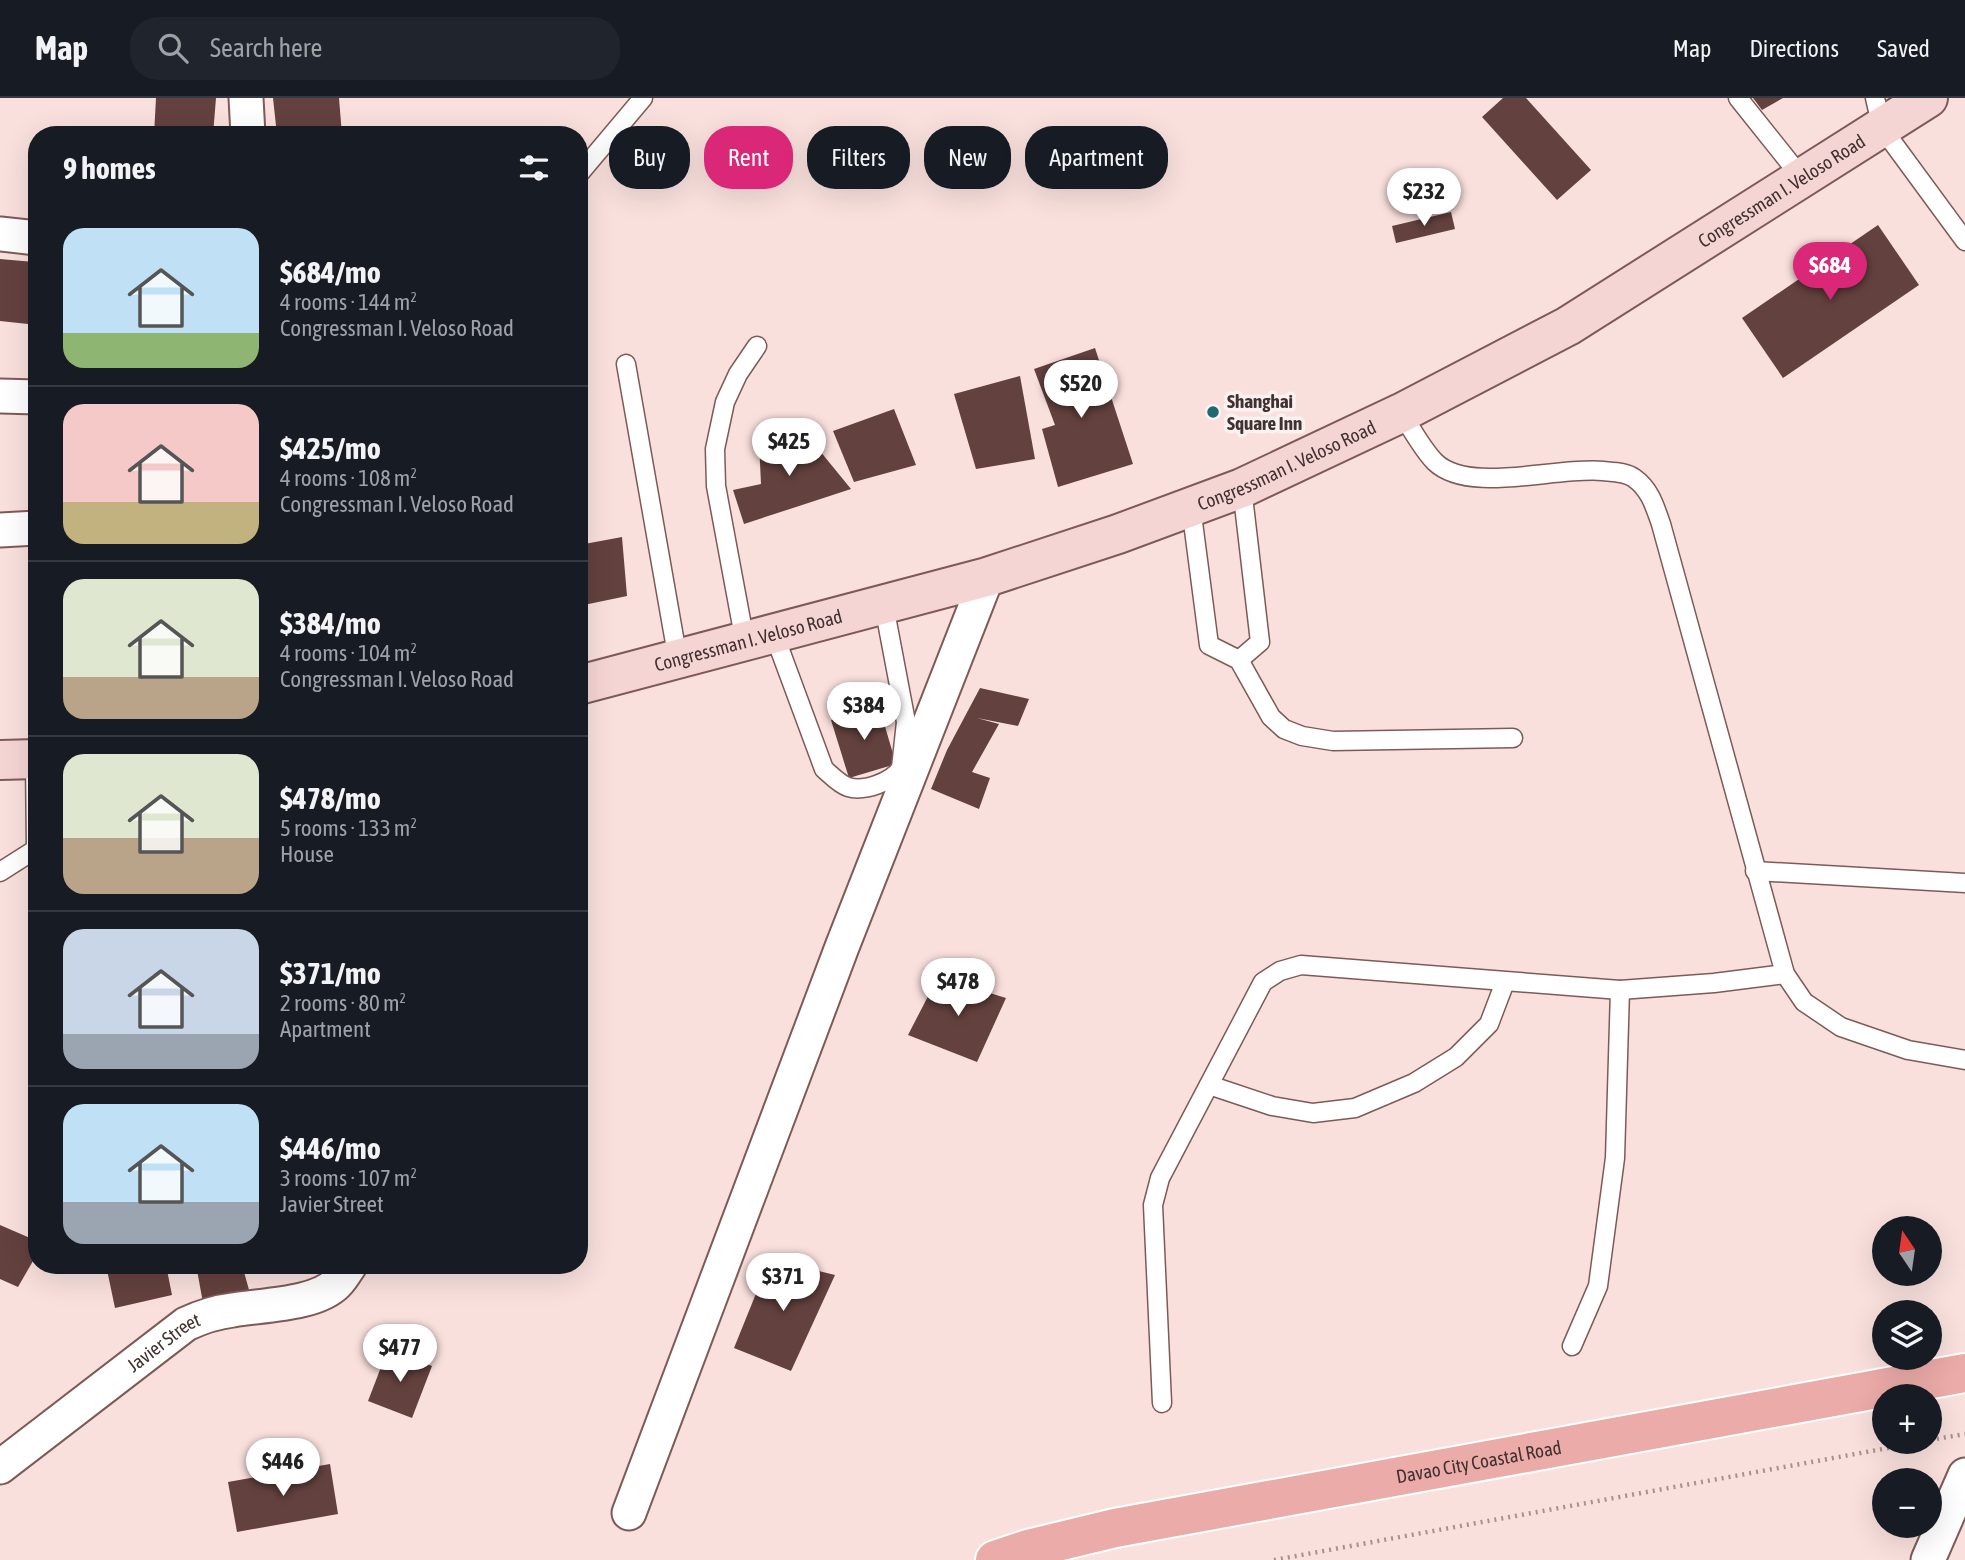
<!DOCTYPE html>
<meta charset="utf-8">
<style>
:root{--surface:#171b24;--page:#20242c;--text:#f1f3f6;--muted:#9ea1a6;--line:#363941;--accent:#db2777}
body{margin:0;font-family:"Asap Condensed",sans-serif;background:var(--page);color:var(--text);height:100vh;display:flex;flex-direction:column;font-size:26px;white-space:nowrap}
*{box-sizing:border-box;margin:0}
p{font-size:23px;color:var(--muted)}
.icon{flex:none;width:38px;height:38px;fill:none;stroke:currentColor;stroke-width:2;stroke-linecap:round;stroke-linejoin:round}
.map{position:relative;flex:1;overflow:hidden}
.panel{position:absolute;left:28px;top:28px;width:560px;height:1148px;display:flex;flex-direction:column;background:var(--surface);border-radius:28px;box-shadow:0 7px 28px #0002}
.panel>*{flex:none}
.top-card{position:absolute;left:609px;top:28px;width:665px;height:63px;display:flex;gap:14px}
.needle{width:46px;rotate:347deg}
.fabs{position:absolute;left:1872px;top:1118px;display:grid;gap:14px}
.fabs a{display:grid;place-items:center;width:70px;height:70px;border-radius:50%;background:var(--surface);box-shadow:0 7px 28px #0002;font-size:35px}
.price{position:absolute;translate:-50% -60px;padding:0 16px;border-radius:24px;background:#fff;color:#222;font-size:23px;line-height:46px;filter:drop-shadow(0 2px 4px #0008)}
.price::after{content:'';position:absolute;left:50%;top:42px;width:21px;height:16px;margin-left:-10px;background:inherit;clip-path:polygon(0 0,100% 0,50% 100%)}
.price.selected{background:var(--accent);color:#fff}
ul{padding:0;list-style:none}
li{display:flex;align-items:center;gap:21px;height:175px;padding:0 35px}
li+li{border-top:2px solid var(--line)}
li span{display:grid;place-items:center;flex:none;width:196px;height:140px;border-radius:21px;color:#555}
li>.icon{margin-inline-start:auto}
span .icon{width:84px;height:84px;fill:#fffc;stroke-width:1}
li b{font-size:30px}
h2{display:flex;justify-content:space-between;align-items:center;height:84px;padding:0 35px;font-size:30px}
.pill{padding:0 24px;border-radius:28px;background:var(--surface);box-shadow:0 7px 28px #0002;font-size:24px;line-height:63px}
.pill.selected{background:var(--accent);color:#fff}
header{display:flex;align-items:center;gap:42px;box-sizing:border-box;height:98px;padding:0 35px;background:var(--surface);border-bottom:2px solid var(--line)}
header strong{font-size:33px}
nav{display:flex;gap:38px;margin-inline-start:auto;font-size:24px}
.search{width:490px;height:63px;background:var(--page);display:flex;align-items:center;gap:18px;box-sizing:border-box;padding:0 24px;border-radius:28px;color:var(--muted);font-size:26px}
.map>svg:first-child{display:block}
.building{fill:#63413e}
.lines{fill:none;stroke-linecap:round;stroke-linejoin:round}
.service-casing{stroke:#7e5a57;stroke-width:21}
.minor-casing{stroke:#7e5a57;stroke-width:37}
.secondary-casing{stroke:#7e5a57;stroke-width:42}
.primary-casing{stroke:#fff;stroke-width:42}
.path{stroke:#a6918f;stroke-width:4.5;stroke-dasharray:2 5;stroke-linecap:butt}
.service{stroke:#fff;stroke-width:18}
.minor{stroke:#fff;stroke-width:33}
.secondary{stroke:#f5d5d4;stroke-width:38}
.primary{stroke:#ebaba8;stroke-width:38}
.poi-dot{fill:#1f6a72;stroke:#faf1f1;stroke-width:2.5}
.labels{text-anchor:middle;dominant-baseline:central;stroke-width:7;stroke-linejoin:round;paint-order:stroke}
.street-label{font-size:19px;fill:#413130;stroke:#faf1f1}
.poi-label{font-size:19px;font-weight:bold;fill:#413130;stroke:#faf1f1;text-anchor:start}
</style>
<header>
<strong>Map</strong>
<div class="search"><svg class="icon" aria-label="search" viewBox="0 0 24 24"><circle cx="10" cy="10" r="6"/><path d="M15 15l6 6"/></svg>Search here</div>
<nav><a>Map</a><a>Directions</a><a>Saved</a></nav>
</header>
<div class="map">
<svg width="1965" height="1462" viewBox="0 0 1965 1462">
<rect width="100%" height="100%" fill="#f9e0dd"/>
<!-- building -->
<g class="building">
<polygon points="156,0 216,0 213,37 154,37"/>
<polygon points="273,0 339,0 342,37 277,37"/>
<polygon points="1503,0 1526,0 1591,72 1557,102 1482,19"/>
<polygon points="1753,0 1783,0 1762,12"/>
<polygon points="1451,114 1455,131 1396,145 1392,128"/>
<polygon points="1878,127 1919,187 1783,280 1742,220"/>
<polygon points="0,161 34,164 28,226 0,223"/>
<polygon points="1095,250 1133,366 1058,389 1042,331 1055,327 1034,271"/>
<polygon points="1020,278 1035,361 976,371 954,296"/>
<polygon points="894,311 916,367 854,384 833,333"/>
<polygon points="802,331 851,391 744,426 733,392 761,386 759,344"/>
<polygon points="622,439 627,498 579,508 579,447"/>
<polygon points="980,590 1029,601 1018,628 977,620 999,626 972,674 990,680 979,711 931,691 947,652"/>
<polygon points="879,608 896,666 849,680 831,622"/>
<polygon points="938,879 1006,900 977,964 908,937"/>
<polygon points="0,1127 37,1143 37,1156 18,1189 0,1181"/>
<polygon points="770,1161 835,1177 791,1273 734,1250"/>
<polygon points="106,1167 166,1167 172,1197 115,1210"/>
<polygon points="196,1167 242,1167 251,1199 204,1210"/>
<polygon points="388,1251 432,1268 412,1320 368,1303"/>
<polygon points="330,1366 338,1416 237,1434 228,1384"/>
</g>
<g class="lines">
<!-- service casing -->
<g class="service-casing">
<g id="service">
<polyline points="1738,0 1802,80"/>
<polyline points="1875,0 1882,30 1965,143"/>
<polyline points="579,76 643,0"/>
<polyline points="626,266 678,562"/>
<path d="M 1401,315 C 1412,331 1422,351 1435,364 C 1469,397 1558,368 1603,373 C 1613,374 1626,374 1634,380 C 1650,391 1655,409 1661,426 L 1785,876 L 1804,904 L 1841,929 L 1908,952 L 1965,962"/>
<polyline points="1191,409 1209,547 1239,562 1271,619 1284,631 1302,638 1333,643 1513,640"/>
<path d="M 774,536 L 824,671 C 831,677 839,686 848,689 C 864,694 892,684 901,670 L 906,624 L 884,508"/>
<polyline points="745,544 716,388 715,351 725,304 738,276 757,248"/>
<polyline points="1239,562 1260,544 1242,390"/>
<polyline points="1755,773 1965,785"/>
<polyline points="0,774 36,751 35,661"/>
<polyline points="1209,987 1272,1008 1313,1015 1355,1010 1414,985 1456,959 1489,926 1505,884"/>
<polyline points="1572,1248 1598,1188 1615,1060 1620,892"/>
<polyline points="1162,1305 1153,1107 1160,1080 1263,884 1280,873 1301,867 1620,892 1714,885 1785,876"/>
</g>
</g>
<!-- minor casing -->
<g class="minor-casing">
<g id="minor">
<polyline points="246,0 248,37"/>
<polyline points="0,136 37,140"/>
<polyline points="0,298 37,299"/>
<polyline points="0,432 37,430"/>
<path id="s1" d="M 0,1369 L 186,1226 C 201,1219 216,1214 233,1212 C 261,1207 316,1207 337,1185 C 342,1180 346,1173 350,1167"/>
<polyline points="629,1415 842,849 987,479"/>
<polyline points="1928,1462 1965,1377"/>
</g>
</g>
<!-- secondary casing -->
<g class="secondary-casing">
<g id="secondary">
<path id="s2" d="M 579,587 L 987,479 L 1118,436 L 1242,390 L 1401,315 L 1568,228 L 1928,0"/>
<polyline points="0,662 37,661"/>
</g>
</g>
<!-- primary casing -->
<g class="primary-casing">
<g id="primary">
<path id="s3" d="M 995,1462 L 1028,1451 L 1115,1430 L 1965,1275"/>
</g>
</g>
<!-- path -->
<g class="path">
<polyline points="1930,1342 1965,1336"/>
<polyline points="1274,1462 1921,1344"/>
</g>
<!-- service -->
<use href="#service" class="service"/>
<!-- minor -->
<use href="#minor" class="minor"/>
<!-- secondary -->
<use href="#secondary" class="secondary"/>
<!-- primary -->
<use href="#primary" class="primary"/>
</g>
<!-- markers -->
<circle class="poi-dot" cx="1213" cy="314" r="7"/>
<g class="labels">
<!-- street labels -->
<g class="street-label">
<text stroke="none"><textPath href="#s2" startOffset="1309">Congressman I. Veloso Road</textPath></text>
<text stroke="none"><textPath href="#s2" startOffset="742">Congressman I. Veloso Road</textPath></text>
<text stroke="none"><textPath href="#s2" startOffset="175">Congressman I. Veloso Road</textPath></text>
<text stroke="none"><textPath href="#s1" startOffset="206">Javier Street</textPath></text>
<text stroke="none"><textPath href="#s3" startOffset="494">Davao City Coastal Road</textPath></text>
</g>
<!-- poi labels -->
<g class="poi-label">
<text x="1227" y="303">Shanghai<tspan x="1227" dy="22">Square Inn</tspan></text>
</g>
</g>
</svg>
<div class="fabs">
<a><svg class="needle" viewBox="-14 -14 28 28"><path d="M0-13l5 13h-10z" fill="#e53935"/><path d="M0 13l5-13h-10z" fill="#9ea1a6"/></svg></a>
<a><svg class="icon" aria-label="layers" viewBox="0 0 24 24"><path d="M12 4l9 5-9 5-9-5zM3 14l9 5 9-5"/></svg></a>
<a>+</a>
<a>−</a>
</div>
<b class="price" style="left:1424px;top:130px">$232</b>
<b class="price selected" style="left:1830px;top:204px">$684</b>
<b class="price" style="left:1081px;top:322px">$520</b>
<b class="price" style="left:789px;top:380px">$425</b>
<b class="price" style="left:864px;top:644px">$384</b>
<b class="price" style="left:958px;top:920px">$478</b>
<b class="price" style="left:783px;top:1215px">$371</b>
<b class="price" style="left:400px;top:1286px">$477</b>
<b class="price" style="left:283px;top:1400px">$446</b>
<div class="top-card">
<a class="pill">Buy</a>
<a class="pill selected">Rent</a>
<a class="pill">Filters</a>
<a class="pill">New</a>
<a class="pill">Apartment</a>
</div>
<section class="panel">
<h2>9 homes<svg class="icon" aria-label="filters" viewBox="0 0 24 24"><path d="M4 7h16M4 17h16"/><circle cx="9" cy="7" r="2"/><circle cx="15" cy="17" r="2"/></svg></h2>
<ul>
<li><span style="background:linear-gradient(#bfe0f5 75%,#8fb573 0)"><svg class="icon" aria-label="home" viewBox="0 0 24 24"><path d="M3 11l9-7 9 7M6 9v11h12V9"/></svg></span><div><b>$684/mo</b><p>4 rooms · 144 m²</p><p>Congressman I. Veloso Road</p></div></li>
<li><span style="background:linear-gradient(#f6c9c9 70%,#c2b280 0)"><svg class="icon" aria-label="home" viewBox="0 0 24 24"><path d="M3 11l9-7 9 7M6 9v11h12V9"/></svg></span><div><b>$425/mo</b><p>4 rooms · 108 m²</p><p>Congressman I. Veloso Road</p></div></li>
<li><span style="background:linear-gradient(#dfe7d0 70%,#b9a48a 0)"><svg class="icon" aria-label="home" viewBox="0 0 24 24"><path d="M3 11l9-7 9 7M6 9v11h12V9"/></svg></span><div><b>$384/mo</b><p>4 rooms · 104 m²</p><p>Congressman I. Veloso Road</p></div></li>
<li><span style="background:linear-gradient(#dfe7d0 60%,#b9a48a 0)"><svg class="icon" aria-label="home" viewBox="0 0 24 24"><path d="M3 11l9-7 9 7M6 9v11h12V9"/></svg></span><div><b>$478/mo</b><p>5 rooms · 133 m²</p><p>House</p></div></li>
<li><span style="background:linear-gradient(#c9d6e8 75%,#9aa5b1 0)"><svg class="icon" aria-label="home" viewBox="0 0 24 24"><path d="M3 11l9-7 9 7M6 9v11h12V9"/></svg></span><div><b>$371/mo</b><p>2 rooms · 80 m²</p><p>Apartment</p></div></li>
<li><span style="background:linear-gradient(#bfe0f5 70%,#9aa5b1 0)"><svg class="icon" aria-label="home" viewBox="0 0 24 24"><path d="M3 11l9-7 9 7M6 9v11h12V9"/></svg></span><div><b>$446/mo</b><p>3 rooms · 107 m²</p><p>Javier Street</p></div></li>
</ul>
</section>
</div>
